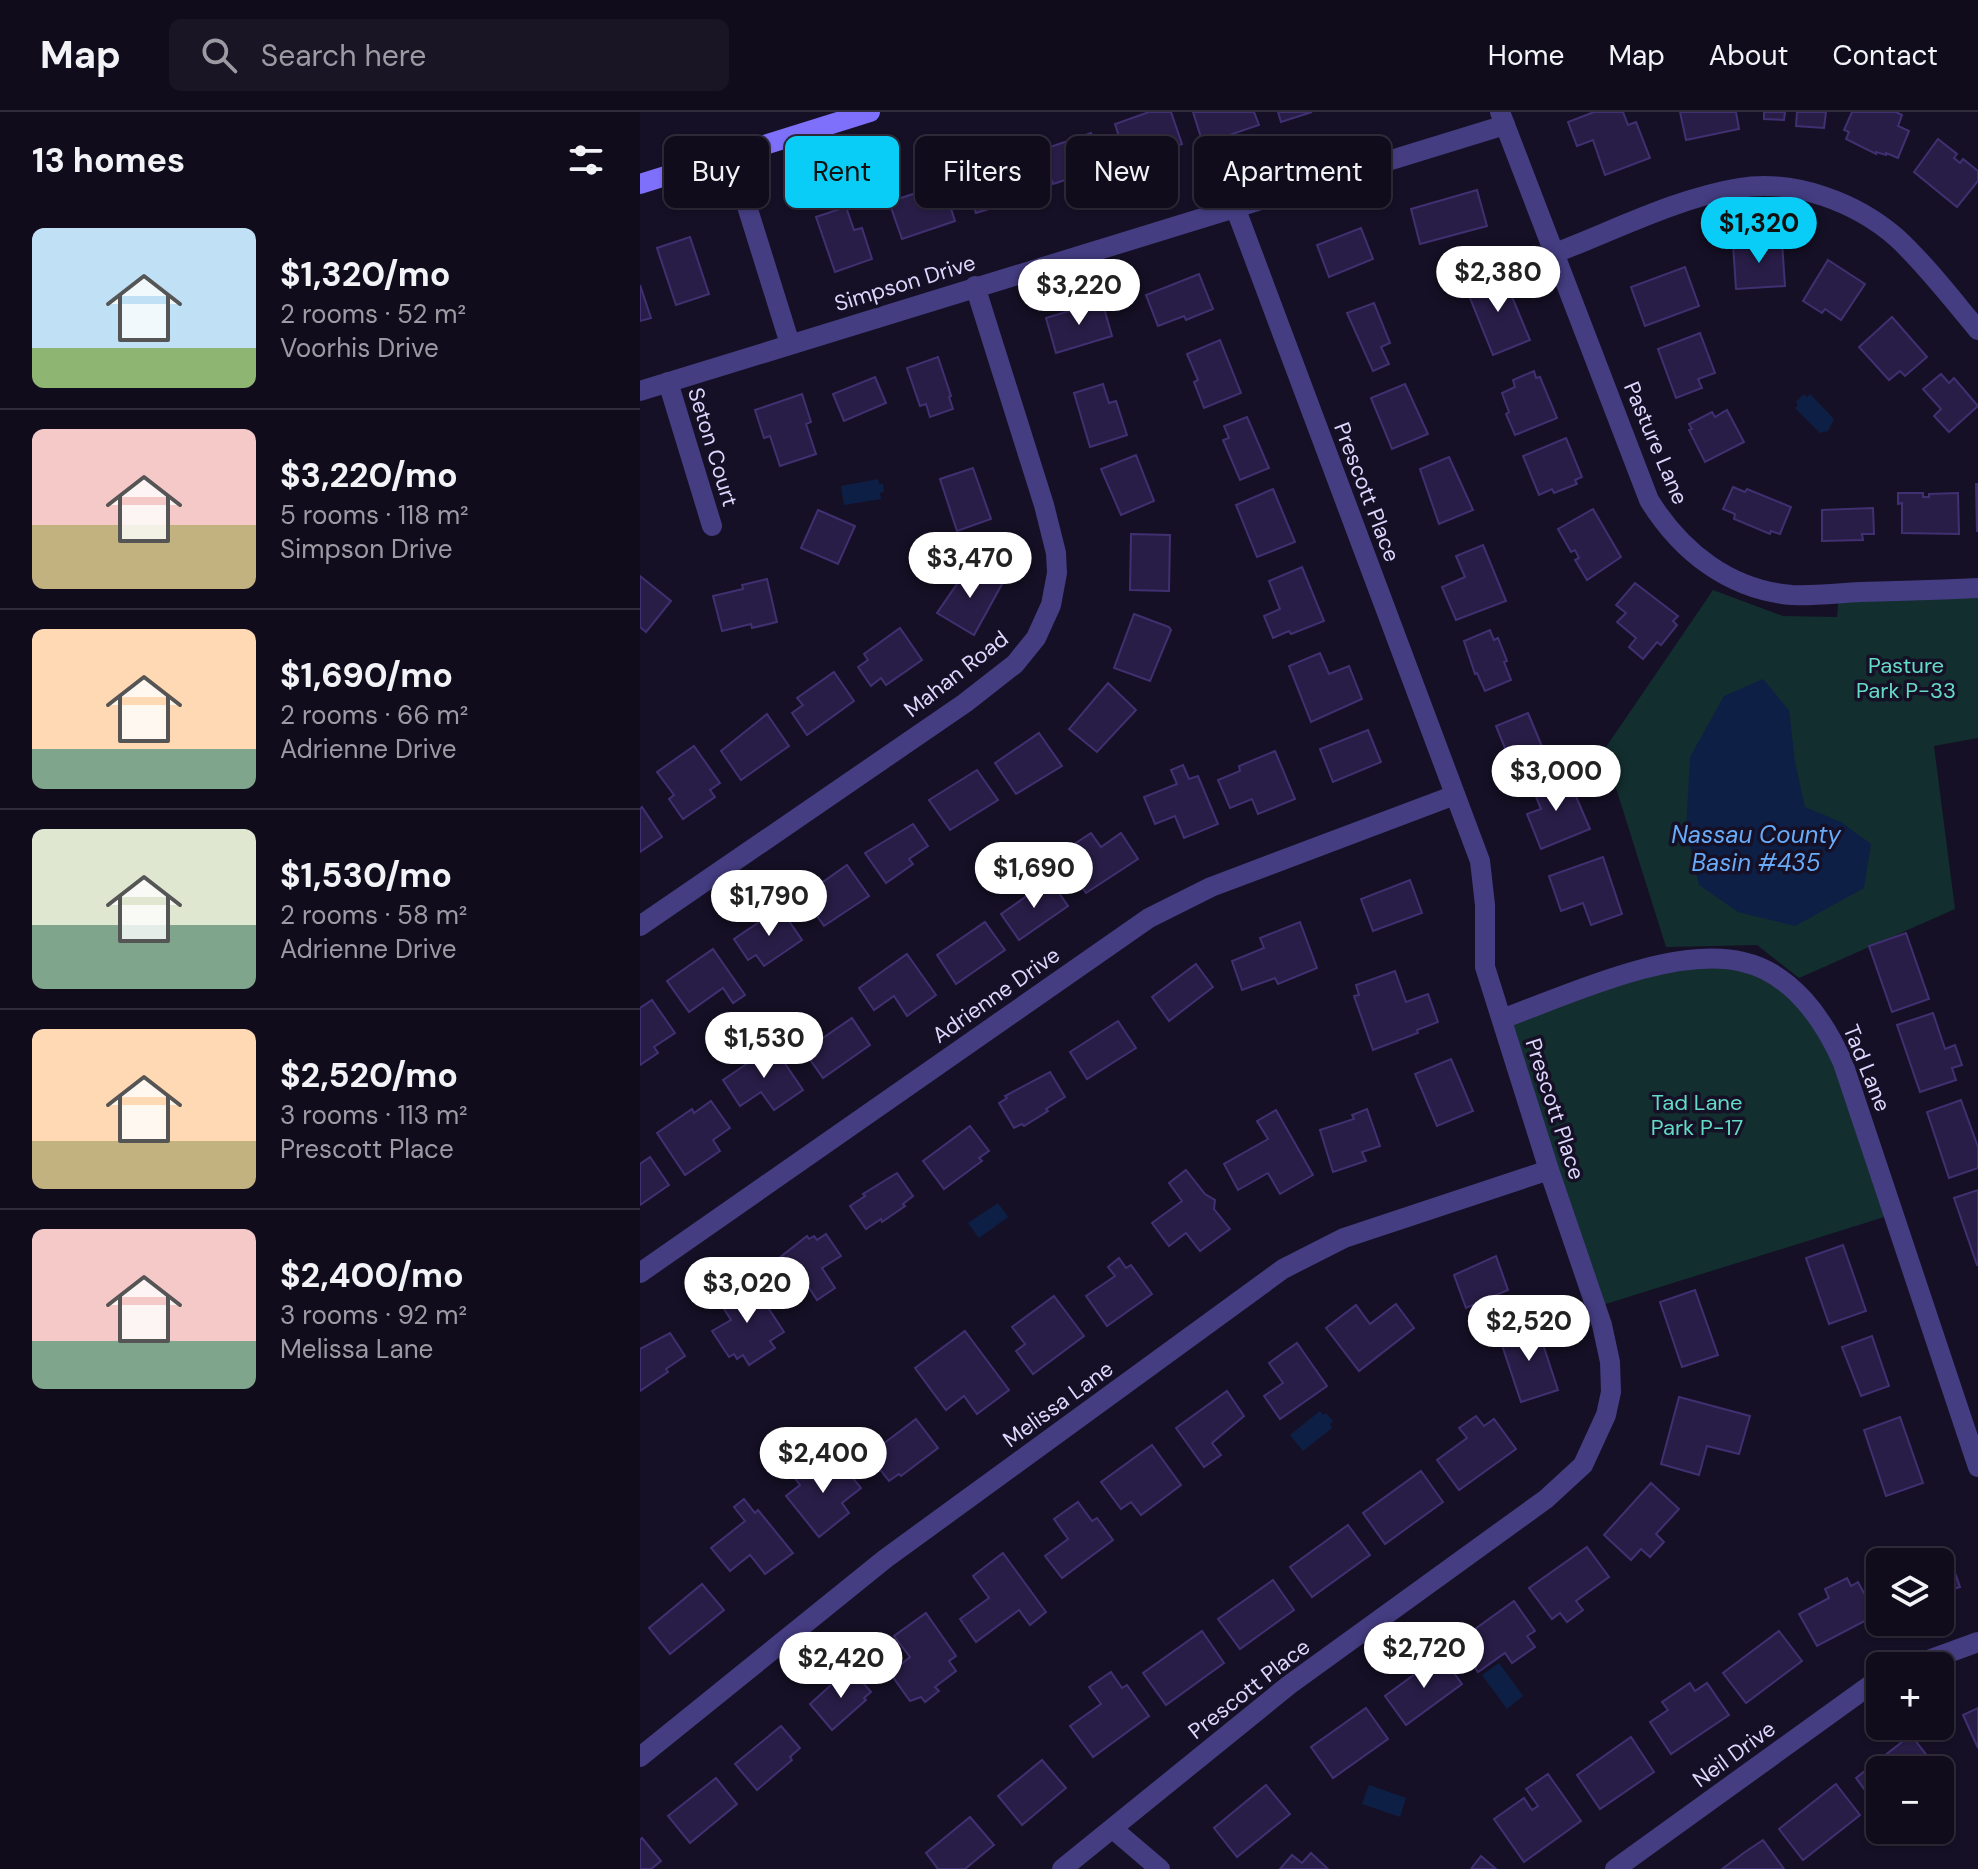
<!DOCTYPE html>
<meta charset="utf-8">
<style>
:root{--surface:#100c1c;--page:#191525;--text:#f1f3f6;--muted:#9c9ba3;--line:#302c3b;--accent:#09cdf6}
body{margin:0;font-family:"DM Sans",sans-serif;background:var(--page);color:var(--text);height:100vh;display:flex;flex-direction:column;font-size:30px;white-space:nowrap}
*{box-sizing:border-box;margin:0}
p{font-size:26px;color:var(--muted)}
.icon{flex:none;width:44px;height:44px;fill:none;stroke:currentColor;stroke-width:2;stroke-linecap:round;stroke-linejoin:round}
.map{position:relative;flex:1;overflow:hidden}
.drawer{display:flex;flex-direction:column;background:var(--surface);width:640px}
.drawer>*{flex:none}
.banner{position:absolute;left:24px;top:24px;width:760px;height:72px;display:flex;gap:16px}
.tools{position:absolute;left:1226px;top:1436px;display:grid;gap:16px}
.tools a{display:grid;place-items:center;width:88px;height:88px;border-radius:12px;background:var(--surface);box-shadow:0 2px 6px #0004,0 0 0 2px var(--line);font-size:40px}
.price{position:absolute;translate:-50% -68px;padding:0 18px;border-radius:28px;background:#fff;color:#222;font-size:26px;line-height:52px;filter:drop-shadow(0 2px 4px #0008)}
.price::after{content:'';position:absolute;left:50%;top:48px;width:24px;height:18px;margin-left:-12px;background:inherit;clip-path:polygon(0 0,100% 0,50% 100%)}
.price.active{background:var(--accent);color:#111}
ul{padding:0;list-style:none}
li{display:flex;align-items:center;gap:24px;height:200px;padding:0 32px}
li+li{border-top:2px solid var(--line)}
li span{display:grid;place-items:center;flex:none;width:224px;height:160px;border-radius:12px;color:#555}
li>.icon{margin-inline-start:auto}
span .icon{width:96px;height:96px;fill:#fffc;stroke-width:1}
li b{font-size:34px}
h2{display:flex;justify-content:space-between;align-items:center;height:96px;padding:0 32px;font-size:34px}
.tag{padding:0 28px;border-radius:12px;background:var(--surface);box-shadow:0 2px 6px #0004,0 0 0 2px var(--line);font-size:28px;line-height:72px}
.tag.active{background:var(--accent);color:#111}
header{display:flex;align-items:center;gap:48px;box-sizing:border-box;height:112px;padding:0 40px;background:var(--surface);border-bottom:2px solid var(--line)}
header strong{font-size:38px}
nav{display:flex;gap:44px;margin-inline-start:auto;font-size:28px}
.search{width:560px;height:72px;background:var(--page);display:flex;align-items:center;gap:20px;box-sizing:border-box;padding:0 28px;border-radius:12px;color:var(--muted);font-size:30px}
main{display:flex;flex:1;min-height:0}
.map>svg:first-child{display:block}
.green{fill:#132e2f}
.water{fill:#0e1f46}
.building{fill:#281d46;stroke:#413071;stroke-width:2}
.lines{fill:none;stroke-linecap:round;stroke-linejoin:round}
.street{stroke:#443d82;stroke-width:20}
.secondary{stroke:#7e70fa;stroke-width:20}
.labels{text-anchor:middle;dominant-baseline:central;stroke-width:7;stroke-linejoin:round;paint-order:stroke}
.street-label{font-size:22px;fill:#ddd6fd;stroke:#151025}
.park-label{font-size:22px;fill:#64dbc6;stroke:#151025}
.water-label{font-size:24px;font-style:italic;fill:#68abf9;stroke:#151025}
</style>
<header>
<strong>Map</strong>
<div class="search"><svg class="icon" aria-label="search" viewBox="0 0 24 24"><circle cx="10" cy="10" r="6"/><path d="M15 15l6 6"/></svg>Search here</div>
<nav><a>Home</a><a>Map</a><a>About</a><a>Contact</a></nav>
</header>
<main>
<section class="drawer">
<h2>13 homes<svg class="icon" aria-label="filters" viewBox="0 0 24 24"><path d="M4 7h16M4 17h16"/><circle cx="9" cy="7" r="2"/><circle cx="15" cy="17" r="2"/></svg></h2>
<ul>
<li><span style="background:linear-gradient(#bfe0f5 75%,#8fb573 0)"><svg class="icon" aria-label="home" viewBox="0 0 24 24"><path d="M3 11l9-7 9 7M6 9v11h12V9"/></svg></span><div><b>$1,320/mo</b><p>2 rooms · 52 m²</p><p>Voorhis Drive</p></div></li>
<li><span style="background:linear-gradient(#f6c9c9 60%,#c2b280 0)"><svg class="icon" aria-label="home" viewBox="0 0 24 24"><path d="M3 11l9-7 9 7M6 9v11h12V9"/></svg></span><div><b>$3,220/mo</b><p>5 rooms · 118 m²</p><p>Simpson Drive</p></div></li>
<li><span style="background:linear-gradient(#ffd9b3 75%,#7fa58c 0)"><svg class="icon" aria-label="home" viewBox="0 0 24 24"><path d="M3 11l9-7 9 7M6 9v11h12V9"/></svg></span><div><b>$1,690/mo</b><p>2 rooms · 66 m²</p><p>Adrienne Drive</p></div></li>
<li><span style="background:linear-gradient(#dfe7d0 60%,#7fa58c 0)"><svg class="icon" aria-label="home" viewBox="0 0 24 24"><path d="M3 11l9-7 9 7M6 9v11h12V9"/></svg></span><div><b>$1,530/mo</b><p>2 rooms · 58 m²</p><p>Adrienne Drive</p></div></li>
<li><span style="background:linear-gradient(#ffd9b3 70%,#c2b280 0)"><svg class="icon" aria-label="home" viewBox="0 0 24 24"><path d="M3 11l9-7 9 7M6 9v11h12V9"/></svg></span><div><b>$2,520/mo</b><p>3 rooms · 113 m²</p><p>Prescott Place</p></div></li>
<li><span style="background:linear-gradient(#f6c9c9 70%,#7fa58c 0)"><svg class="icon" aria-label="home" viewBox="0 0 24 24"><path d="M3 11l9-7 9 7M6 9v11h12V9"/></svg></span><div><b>$2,400/mo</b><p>3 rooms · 92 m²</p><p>Melissa Lane</p></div></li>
</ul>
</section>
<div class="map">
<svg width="1338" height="1757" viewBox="0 0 1338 1757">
<rect width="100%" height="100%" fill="#151025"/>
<!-- green -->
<g class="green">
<polygon points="1338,476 1338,626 1294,634 1315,797 1159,866 1117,833 1026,835 964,638 1073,478 1143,504 1197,505 1199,481"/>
<polygon points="1104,850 1173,899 1254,1102 956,1195 862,907 998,859"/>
</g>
<!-- water -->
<g class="water">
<polygon points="1164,282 1167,285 1170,282 1194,307 1188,319 1180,321 1155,296 1158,293 1156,290"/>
<polygon points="238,367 239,372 243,372 244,380 240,381 241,387 204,393 201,374"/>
<polygon points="1123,567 1149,598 1155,650 1165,695 1201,710 1231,732 1224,776 1155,814 1098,800 1059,773 1046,717 1050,645 1084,584"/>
<polygon points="358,1091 368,1105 339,1126 328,1111"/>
<polygon points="680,1299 683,1303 686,1301 693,1309 690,1312 692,1316 663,1339 650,1323"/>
<polygon points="859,1551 883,1584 867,1597 842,1563"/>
<polygon points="729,1673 766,1686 760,1705 722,1692"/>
</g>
<!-- building -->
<g class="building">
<polygon points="509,0 531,0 542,32 487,50 475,12"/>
<polygon points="553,0 614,0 619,13 563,32"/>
<polygon points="638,0 672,0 641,10"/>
<polygon points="954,0 983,0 988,13 996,10 1010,46 965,63 953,28 937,34 928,10"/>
<polygon points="1040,0 1096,0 1099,17 1046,28"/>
<polygon points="1124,0 1145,0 1144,8 1124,7"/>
<polygon points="1157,0 1186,0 1184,16 1156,14"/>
<polygon points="1212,0 1256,0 1262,3 1258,14 1269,19 1258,46 1246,41 1246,43 1236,40 1236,42 1206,27 1209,20 1204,18"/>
<polygon points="451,21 462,56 413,72 401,38"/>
<polygon points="1298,27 1317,42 1314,46 1320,51 1323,47 1338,59 1338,69 1317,95 1274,60"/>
<polygon points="374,28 392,84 336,101 325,66 348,58 341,39"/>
<polygon points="303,72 315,109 262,127 249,90"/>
<polygon points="837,78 847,114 780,132 771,97"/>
<polygon points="206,95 214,118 222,116 232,147 195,160 176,105"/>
<polygon points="721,116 733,147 689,165 677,133"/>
<polygon points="50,125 69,182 36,193 17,136"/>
<polygon points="1142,130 1145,174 1096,177 1093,132"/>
<polygon points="1188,148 1225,172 1201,208 1185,197 1182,201 1163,189"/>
<polygon points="1045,155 1059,194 1005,214 991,175"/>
<polygon points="862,161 890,228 853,243 826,176"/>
<polygon points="559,162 573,197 546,208 544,204 518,214 506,183"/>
<polygon points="0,173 11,206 0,209"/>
<polygon points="462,189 472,224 416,241 406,206"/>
<polygon points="734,191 750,231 741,235 749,252 733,259 707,201"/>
<polygon points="1252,205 1287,245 1265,264 1260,259 1249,268 1219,235"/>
<polygon points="1060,221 1075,261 1058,267 1062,276 1036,286 1018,237"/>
<polygon points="580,228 601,281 564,296 554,270 558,268 547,242"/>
<polygon points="298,245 311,284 309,285 313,297 290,305 286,292 280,294 267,256"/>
<polygon points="894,259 896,266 900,265 917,306 875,323 866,302 869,300 862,281 875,275 873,268"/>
<polygon points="1301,262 1309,271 1314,266 1338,294 1309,320 1294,304 1301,297 1283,277"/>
<polygon points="235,265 246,291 204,309 193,282"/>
<polygon points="463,272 469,291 476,289 487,323 450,335 434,281"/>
<polygon points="765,272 788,322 752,337 731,286"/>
<polygon points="162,282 171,310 166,312 176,342 140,354 130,324 124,326 115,298"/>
<polygon points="1087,298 1104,330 1065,350 1049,318 1052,317 1049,312 1072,300 1075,305"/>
<polygon points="607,305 629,356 600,368 583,328 589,326 584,314"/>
<polygon points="926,326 942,365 935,368 937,372 914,381 912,377 899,383 883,344"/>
<polygon points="496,343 514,389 481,403 461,357"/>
<polygon points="809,345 833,398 799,412 780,357"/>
<polygon points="333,356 351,407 317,419 300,367"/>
<polygon points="1336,372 1338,372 1338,419 1337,419"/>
<polygon points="1093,375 1105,380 1107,377 1151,395 1140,422 1131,419 1130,422 1094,407 1095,402 1083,397"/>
<polygon points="633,377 655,430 617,445 596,393"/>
<polygon points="1258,381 1283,381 1283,385 1289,385 1289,382 1318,381 1319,422 1262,421 1262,391 1258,392"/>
<polygon points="1233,396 1234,422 1222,422 1223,428 1182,429 1182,398"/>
<polygon points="953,397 981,445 947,468 935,448 939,446 935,438 931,440 918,417"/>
<polygon points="178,398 215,414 198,452 161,436"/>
<polygon points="491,422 530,423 529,479 490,478"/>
<polygon points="843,433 866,489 816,508 802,475 825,465 816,444"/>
<polygon points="330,453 362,472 334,523 297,501"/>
<polygon points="662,455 684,509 651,522 649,519 633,526 624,504 640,497 629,469"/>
<polygon points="0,464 31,489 6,520 0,515"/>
<polygon points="127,467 137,510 112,516 111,512 82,519 73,484 103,477 102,473"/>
<polygon points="995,471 1038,504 1033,509 1037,513 1021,533 1017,530 1003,547 989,535 996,526 977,510 986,501 976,493"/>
<polygon points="494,502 529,515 531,518 510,569 474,556"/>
<polygon points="260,516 282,548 246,573 241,566 231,574 218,555 228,548 224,542"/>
<polygon points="850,518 854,528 858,526 867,549 864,550 871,568 845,579 837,561 835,562 824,529"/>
<polygon points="680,541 689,562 709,554 722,587 671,610 649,554"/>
<polygon points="194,560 214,589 167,623 152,601 163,593 157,586"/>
<polygon points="468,571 496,598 457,640 429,617"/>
<polygon points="888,601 906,644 874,658 856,614"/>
<polygon points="127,602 149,634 101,668 81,639"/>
<polygon points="728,618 741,650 693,670 680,637"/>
<polygon points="399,621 422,654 376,682 355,651"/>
<polygon points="54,634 80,671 70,678 75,685 43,707 29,687 34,683 17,660"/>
<polygon points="635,639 655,687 618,702 612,687 590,696 578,668 600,659 599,654"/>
<polygon points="543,653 549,667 558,664 578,712 544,726 535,704 515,712 504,685 537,672 531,658"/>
<polygon points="337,658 358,688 310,718 289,688"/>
<polygon points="923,662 931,684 935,682 950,717 901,737 887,702 901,697 892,675"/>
<polygon points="2,695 22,725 0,740 0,697"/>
<polygon points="273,712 288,734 269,747 273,752 246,771 225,741"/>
<polygon points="451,721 461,735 481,721 498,747 446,781 419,742"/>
<polygon points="963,745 982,802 951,813 943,791 921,799 909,764"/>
<polygon points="207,753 229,784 184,814 163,784"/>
<polygon points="410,768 428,794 379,828 361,802"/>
<polygon points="770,768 782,801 733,819 721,787"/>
<polygon points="140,796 162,828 124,854 116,843 108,848 94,827"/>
<polygon points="345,810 365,838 316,872 297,843"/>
<polygon points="660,810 677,856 638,872 635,866 602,878 592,849 624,836 620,826"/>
<polygon points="1266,821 1289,887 1252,900 1229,834"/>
<polygon points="73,837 105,883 93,891 83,876 49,900 27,869"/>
<polygon points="267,842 296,883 267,904 254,884 234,898 219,876"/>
<polygon points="556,852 573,875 529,909 512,885"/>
<polygon points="755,859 766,890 788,882 798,910 777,918 778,921 733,938 714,884 719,883 716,873"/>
<polygon points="12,888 35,921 14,935 18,941 0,953 0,896"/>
<polygon points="1293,901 1305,937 1315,933 1322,953 1312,956 1316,968 1280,980 1257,913"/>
<polygon points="212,906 230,933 183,966 164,939"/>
<polygon points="478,909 496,936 447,967 430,940"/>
<polygon points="133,934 163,978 134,998 121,980 100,994 83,968"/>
<polygon points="811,947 833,999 797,1014 775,962"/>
<polygon points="410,960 425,985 406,997 408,999 384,1014 382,1012 374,1016 359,991 367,986 365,984"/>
<polygon points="1321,988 1338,1035 1338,1056 1309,1066 1287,1000"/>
<polygon points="71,989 90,1016 73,1028 80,1039 45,1063 17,1021 52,997 54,1001"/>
<polygon points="727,997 740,1034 722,1040 726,1049 693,1060 680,1018 714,1007 712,1003"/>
<polygon points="636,998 673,1063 640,1082 628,1061 598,1078 584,1052 628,1027 617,1009"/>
<polygon points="330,1014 349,1039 339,1046 342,1049 304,1077 283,1049"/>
<polygon points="10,1045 29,1073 0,1093 0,1052"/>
<polygon points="546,1058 565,1082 575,1088 574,1097 590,1117 560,1139 546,1121 529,1134 512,1111 542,1089 529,1071"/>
<polygon points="257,1061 273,1084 263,1092 265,1094 242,1110 241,1107 226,1117 210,1094 225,1084 223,1082"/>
<polygon points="1338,1078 1338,1153 1337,1153 1314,1086"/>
<polygon points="186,1122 201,1144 182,1156 195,1176 177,1188 162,1165 144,1177 129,1154 167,1124 169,1127 174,1124 177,1128"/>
<polygon points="1203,1133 1226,1199 1189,1212 1166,1146"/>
<polygon points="856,1144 868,1178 826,1196 814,1163"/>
<polygon points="479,1146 486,1156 491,1153 512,1182 467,1214 446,1184 475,1164 468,1155"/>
<polygon points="110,1168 144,1220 130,1229 135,1236 109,1253 103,1243 97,1247 94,1242 89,1245 72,1219 91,1208 79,1189"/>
<polygon points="1055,1178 1078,1243 1042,1255 1020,1190"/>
<polygon points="414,1184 444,1224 393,1262 376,1239 385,1232 372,1215"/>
<polygon points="756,1192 774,1216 719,1259 686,1216 716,1193 730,1212"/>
<polygon points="896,1211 918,1278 881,1290 859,1224"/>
<polygon points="325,1219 369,1278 337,1302 324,1284 306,1298 275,1256"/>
<polygon points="30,1221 45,1244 26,1257 28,1260 0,1279 0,1237"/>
<polygon points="1232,1224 1249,1274 1221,1284 1202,1235"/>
<polygon points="657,1231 687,1274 640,1307 624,1284 643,1271 629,1251"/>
<polygon points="587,1279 604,1304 572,1331 581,1343 564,1355 536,1316"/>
<polygon points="1039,1285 1110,1304 1099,1342 1067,1334 1059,1363 1021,1352"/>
<polygon points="836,1304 844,1314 854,1307 876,1337 819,1378 797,1348 827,1326 819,1316"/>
<polygon points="1260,1305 1283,1371 1246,1384 1224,1318"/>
<polygon points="276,1307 298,1336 261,1364 259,1362 249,1369 231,1346 242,1338 239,1335"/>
<polygon points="512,1333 541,1373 501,1403 491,1390 481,1397 461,1370"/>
<polygon points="175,1346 186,1360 199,1349 221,1376 202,1391 209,1401 179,1425 146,1384 160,1373 153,1364"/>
<polygon points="781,1359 803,1390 745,1432 723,1401"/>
<polygon points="1011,1371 1039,1397 1016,1422 1024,1430 1010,1445 1001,1437 991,1448 964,1423"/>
<polygon points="104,1387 115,1401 118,1398 153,1441 125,1462 110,1443 90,1459 71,1436 105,1409 94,1395"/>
<polygon points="438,1390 452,1409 457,1406 473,1428 422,1466 405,1444 428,1427 414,1407"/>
<polygon points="708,1413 730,1443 672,1485 650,1455"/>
<polygon points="947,1435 969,1465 936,1489 943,1498 927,1510 920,1501 912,1507 889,1476"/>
<polygon points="1307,1438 1320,1475 1300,1481 1300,1450 1271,1450"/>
<polygon points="363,1441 406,1500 390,1513 379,1498 336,1530 320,1507 349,1486 333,1464"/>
<polygon points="1207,1466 1211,1474 1218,1470 1236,1503 1177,1534 1159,1502 1189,1486 1185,1477"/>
<polygon points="633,1468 654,1498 600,1537 578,1507"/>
<polygon points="62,1472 84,1498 30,1542 9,1516"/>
<polygon points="874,1489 895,1519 887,1524 895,1535 872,1551 865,1541 838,1560 817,1530"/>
<polygon points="286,1501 316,1544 309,1549 316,1559 295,1575 299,1579 285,1590 281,1585 270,1589 250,1561 270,1545 254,1524"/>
<polygon points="562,1519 584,1551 526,1593 503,1561"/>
<polygon points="1139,1519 1162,1549 1106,1591 1083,1561"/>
<polygon points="801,1543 822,1572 766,1613 745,1584"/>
<polygon points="213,1559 231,1580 224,1586 226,1588 192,1618 170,1592 203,1562 207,1565"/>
<polygon points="471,1560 482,1576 487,1573 509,1604 453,1645 430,1614 461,1592 449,1575"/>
<polygon points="1050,1571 1055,1579 1067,1571 1089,1603 1031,1642 1010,1610 1028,1598 1022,1590"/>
<polygon points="726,1596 748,1627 693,1666 671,1635"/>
<polygon points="1338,1596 1338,1636 1323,1603"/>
<polygon points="141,1614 160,1636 150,1645 152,1648 117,1678 95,1652"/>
<polygon points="1271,1623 1295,1654 1289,1658 1240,1658 1239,1697 1216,1666"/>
<polygon points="991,1625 1014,1660 960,1697 937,1663"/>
<polygon points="402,1648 426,1676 382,1713 358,1684"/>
<polygon points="908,1662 941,1709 884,1750 854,1707 884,1686 892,1698 898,1694 886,1677"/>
<polygon points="76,1666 97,1692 50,1731 28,1704"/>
<polygon points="1196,1672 1220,1703 1163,1748 1139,1717"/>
<polygon points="626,1673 650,1702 597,1745 574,1716"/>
<polygon points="330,1705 354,1733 325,1757 298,1757 286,1741"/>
<polygon points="2,1726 21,1749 11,1757 0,1757 0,1728"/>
<polygon points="1123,1728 1144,1757 1082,1757 1105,1740"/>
<polygon points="671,1741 688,1757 640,1757 652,1743 662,1751"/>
<polygon points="841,1744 856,1757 831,1757"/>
</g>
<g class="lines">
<!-- street -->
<g class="street">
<path d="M 860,0 L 1009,388 C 1041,440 1090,478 1152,483 C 1175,484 1198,481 1220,480 C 1260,479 1299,478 1338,476"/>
<polyline points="91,43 150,232"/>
<path d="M 915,141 C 973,119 1037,86 1099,76 C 1154,67 1216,90 1257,126 C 1286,153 1312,187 1338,218"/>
<polyline points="28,270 72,414"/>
<polyline points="0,279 865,13"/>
<polyline points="0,814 325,591 375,552 396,526 411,493 417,461 416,441 404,393 335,174"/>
<path d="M 862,907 C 927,883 1034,833 1103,850 C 1152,861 1184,908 1203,951 L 1338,1355"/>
<polyline points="0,1161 509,806 571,775 815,683"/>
<polyline points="1272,1554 1338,1530"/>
<polyline points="0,1645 245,1447 643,1157 704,1126 909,1058"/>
<polyline points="473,1717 520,1757"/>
<polyline points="422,1757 649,1573 906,1387 943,1353 966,1303 971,1280 970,1250 962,1213 909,1058 845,855 845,793 840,749 595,95"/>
<polyline points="975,1757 1240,1566"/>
</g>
<!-- secondary -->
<polyline class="secondary" points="0,72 230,0"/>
</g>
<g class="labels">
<!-- street labels -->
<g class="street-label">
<text transform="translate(265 171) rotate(-17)">Simpson Drive</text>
<text transform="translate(1016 331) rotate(67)">Pasture Lane</text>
<text transform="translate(73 335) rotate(73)">Seton Court</text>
<text transform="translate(727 380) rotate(69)">Prescott Place</text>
<text transform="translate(316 562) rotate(-38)">Mahan Road</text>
<text transform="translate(356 883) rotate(-35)">Adrienne Drive</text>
<text transform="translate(1227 956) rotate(68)">Tad Lane</text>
<text transform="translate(915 997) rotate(72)">Prescott Place</text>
<text transform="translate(418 1292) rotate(-36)">Melissa Lane</text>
<text transform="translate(609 1577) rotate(-38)">Prescott Place</text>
<text transform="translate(1094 1642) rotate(-36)">Neil Drive</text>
</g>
<!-- park labels -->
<g class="park-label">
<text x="1266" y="553">Pasture<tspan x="1266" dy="25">Park P-33</tspan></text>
<text x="1057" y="990">Tad Lane<tspan x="1057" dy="25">Park P-17</tspan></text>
</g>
<!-- water labels -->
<g class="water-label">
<text x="1116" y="722">Nassau County<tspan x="1116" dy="28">Basin #435</tspan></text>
</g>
</g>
</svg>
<div class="tools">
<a><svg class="icon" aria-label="layers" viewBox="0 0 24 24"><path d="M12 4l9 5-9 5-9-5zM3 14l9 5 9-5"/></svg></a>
<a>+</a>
<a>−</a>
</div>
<b class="price active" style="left:1119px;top:153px">$1,320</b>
<b class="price" style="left:858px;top:202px">$2,380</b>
<b class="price" style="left:439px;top:215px">$3,220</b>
<b class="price" style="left:330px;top:488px">$3,470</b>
<b class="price" style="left:916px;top:701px">$3,000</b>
<b class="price" style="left:394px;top:798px">$1,690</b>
<b class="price" style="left:129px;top:826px">$1,790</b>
<b class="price" style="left:124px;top:968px">$1,530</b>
<b class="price" style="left:107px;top:1213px">$3,020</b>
<b class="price" style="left:889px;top:1251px">$2,520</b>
<b class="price" style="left:183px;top:1383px">$2,400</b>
<b class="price" style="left:784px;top:1578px">$2,720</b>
<b class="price" style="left:201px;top:1588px">$2,420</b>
<div class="banner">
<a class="tag">Buy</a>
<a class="tag active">Rent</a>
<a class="tag">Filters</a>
<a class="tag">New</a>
<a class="tag">Apartment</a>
</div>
</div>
</main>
